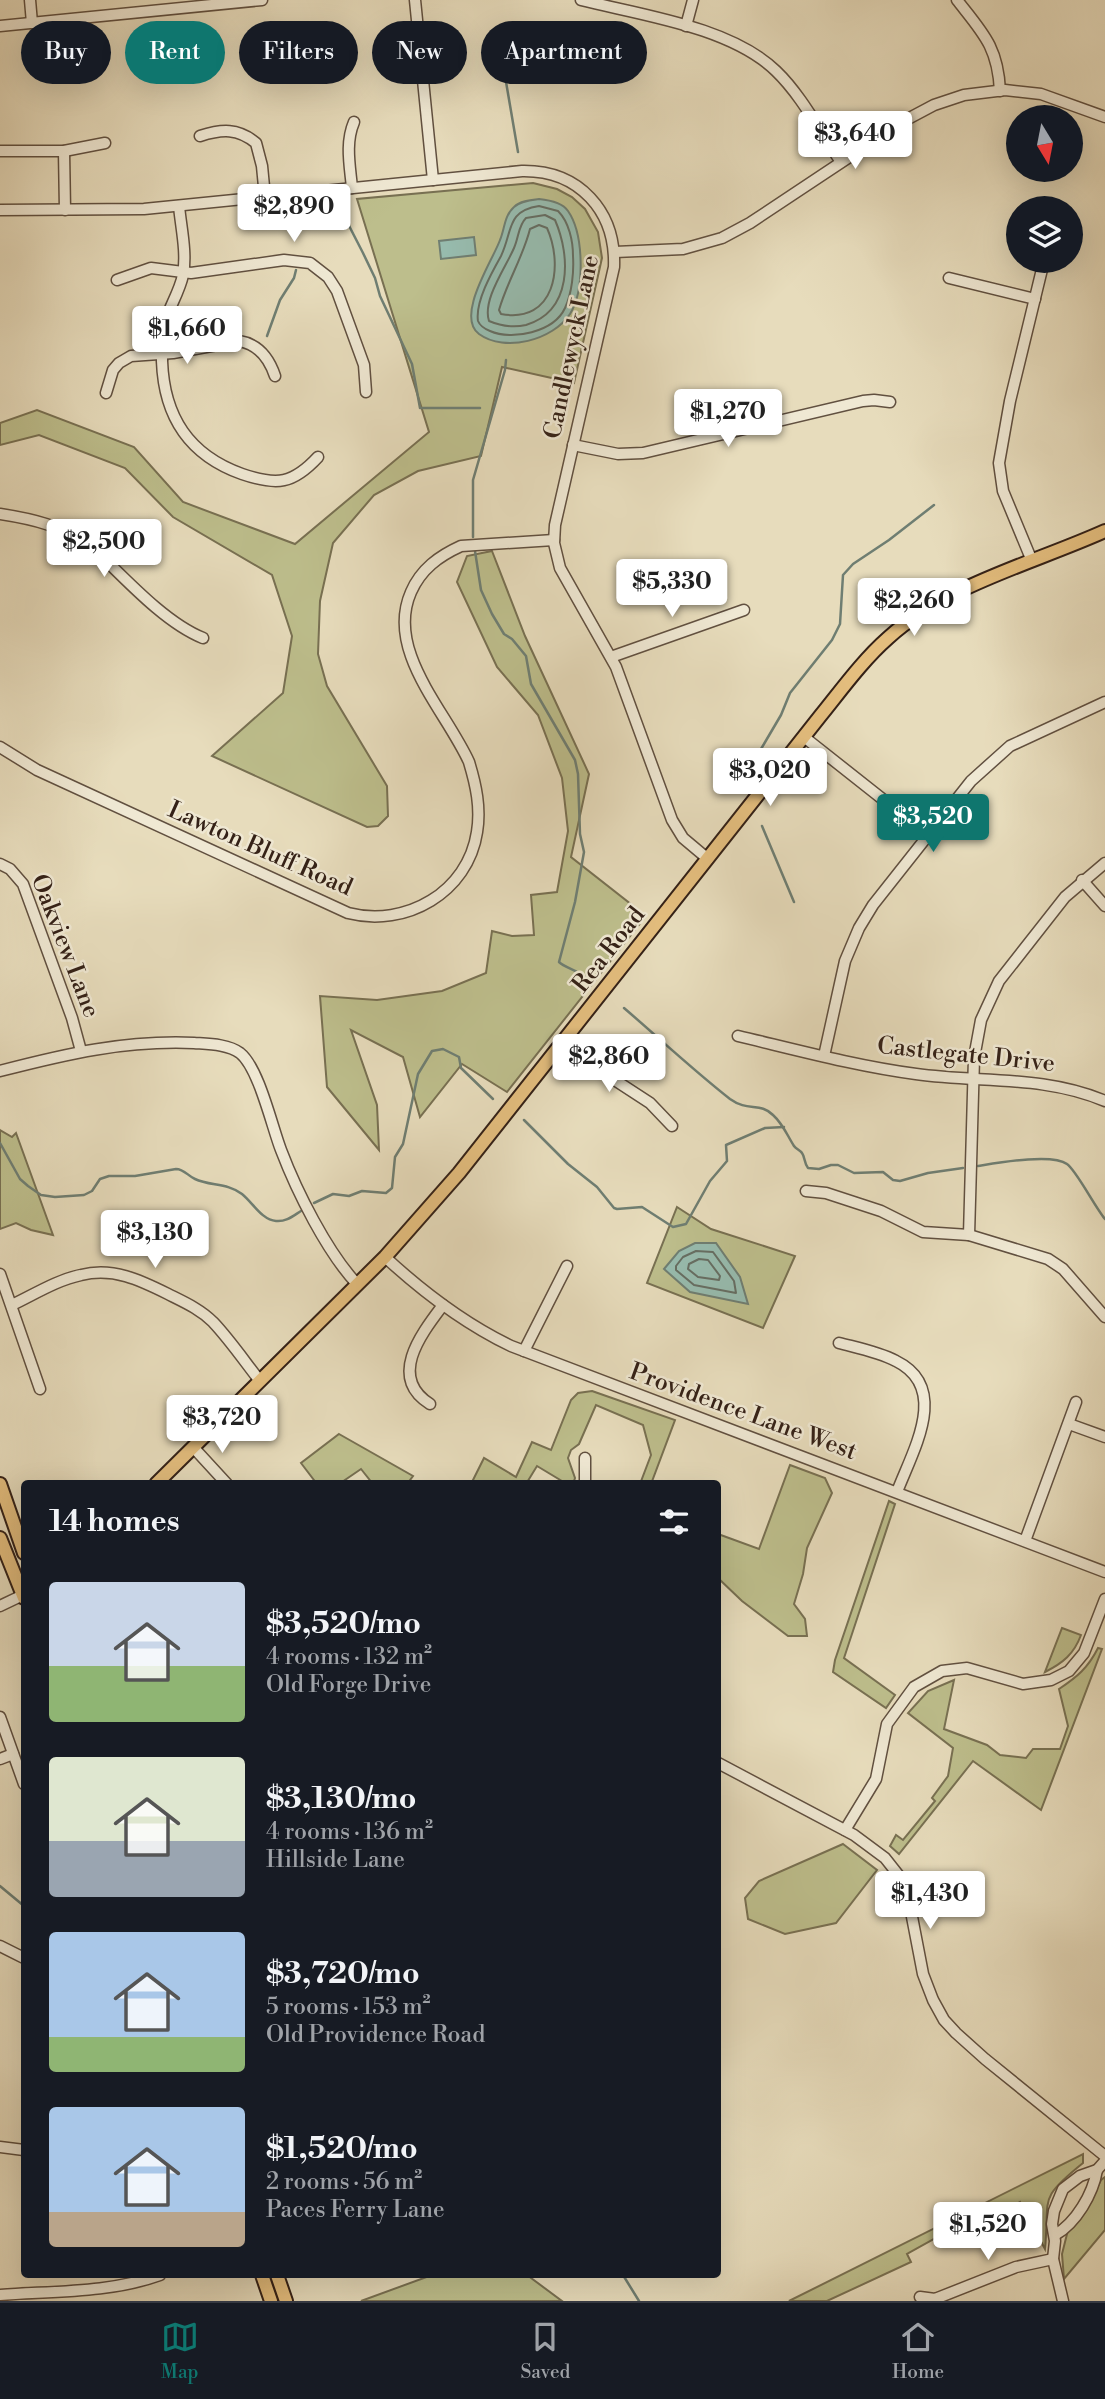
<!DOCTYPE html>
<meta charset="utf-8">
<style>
:root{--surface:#171b24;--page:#242831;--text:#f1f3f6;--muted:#9ea1a6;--line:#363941;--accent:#0f766e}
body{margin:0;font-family:"Libre Bodoni",serif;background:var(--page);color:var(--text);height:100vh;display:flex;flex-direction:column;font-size:26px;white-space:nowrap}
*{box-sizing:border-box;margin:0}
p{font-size:23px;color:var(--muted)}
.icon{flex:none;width:38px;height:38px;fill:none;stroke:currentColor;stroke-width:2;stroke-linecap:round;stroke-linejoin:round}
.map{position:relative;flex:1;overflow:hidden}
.drawer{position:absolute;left:21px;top:1480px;width:700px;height:798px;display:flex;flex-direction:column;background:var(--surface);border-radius:7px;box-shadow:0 7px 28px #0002}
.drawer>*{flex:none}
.guide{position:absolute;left:21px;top:21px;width:700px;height:63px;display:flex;gap:14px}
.needle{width:46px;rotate:170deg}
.controls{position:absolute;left:1006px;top:105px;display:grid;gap:14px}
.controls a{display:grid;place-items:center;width:77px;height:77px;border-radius:50%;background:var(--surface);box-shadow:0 7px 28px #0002;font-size:35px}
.price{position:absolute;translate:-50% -60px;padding:0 16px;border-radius:7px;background:#fff;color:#222;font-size:23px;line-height:46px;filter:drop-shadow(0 2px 4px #0008)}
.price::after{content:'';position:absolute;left:50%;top:42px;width:21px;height:16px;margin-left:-10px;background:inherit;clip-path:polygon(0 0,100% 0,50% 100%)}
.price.on{background:var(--accent);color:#fff}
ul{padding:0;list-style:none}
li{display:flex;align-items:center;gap:21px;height:175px;padding:0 28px}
li span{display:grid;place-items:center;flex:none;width:196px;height:140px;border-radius:7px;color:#555}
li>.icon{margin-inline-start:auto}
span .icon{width:84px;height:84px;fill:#fffc;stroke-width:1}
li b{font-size:30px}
h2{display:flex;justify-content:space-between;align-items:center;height:84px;padding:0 28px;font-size:30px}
.pill{padding:0 24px;border-radius:32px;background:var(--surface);box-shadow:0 7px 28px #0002;font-size:24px;line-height:63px}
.pill.on{background:var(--accent);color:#fff}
.menu{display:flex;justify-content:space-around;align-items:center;height:98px;border-top:2px solid var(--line);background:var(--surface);font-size:19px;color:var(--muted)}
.menu a{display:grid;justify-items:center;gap:4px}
.menu .on{color:var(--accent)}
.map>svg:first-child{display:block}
.green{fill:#bdbe8c;stroke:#787052;stroke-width:2}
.water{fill:#97bcaf;stroke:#6f7e72;stroke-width:2}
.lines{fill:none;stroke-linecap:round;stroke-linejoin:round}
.shore{stroke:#666e63;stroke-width:2}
.stream{stroke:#6f7e72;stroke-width:2.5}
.minor-casing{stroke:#615040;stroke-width:13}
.major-casing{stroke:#342117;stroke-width:16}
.minor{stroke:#efe8d3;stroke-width:10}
.major{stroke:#e4be7e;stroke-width:12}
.labels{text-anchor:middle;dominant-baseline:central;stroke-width:5;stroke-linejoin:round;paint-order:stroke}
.street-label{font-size:24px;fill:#342117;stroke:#efe8d3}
</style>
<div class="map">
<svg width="1105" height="2301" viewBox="0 0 1105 2301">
<rect width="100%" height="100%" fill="#e7dcbc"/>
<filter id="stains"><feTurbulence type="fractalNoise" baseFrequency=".00286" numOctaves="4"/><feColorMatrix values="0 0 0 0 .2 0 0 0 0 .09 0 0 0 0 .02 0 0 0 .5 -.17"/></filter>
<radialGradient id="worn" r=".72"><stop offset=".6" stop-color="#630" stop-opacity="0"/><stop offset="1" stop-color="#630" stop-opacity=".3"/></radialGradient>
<!-- green -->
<g class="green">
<polygon points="533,183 557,189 572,197 585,209 598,232 602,258 574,383 502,367 481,456 418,471 374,495 333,543 320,601 318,654 327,686 387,786 388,816 378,826 367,827 212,756 283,693 292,636 272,575 173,517 125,468 39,435 0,445 0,423 37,410 134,447 183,502 295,544 429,432 357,199"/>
<polygon points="492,551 525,636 589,774 571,857 646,916 507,1092 462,1064 420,1117 403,1057 351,1030 377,1105 379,1150 327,1087 320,996 377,1000 442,991 486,973 492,931 512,936 534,935 531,895 557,892 568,831 562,778 538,715 497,667 457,582 467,556"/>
<polygon points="0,1130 12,1137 16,1133 53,1235 31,1230 16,1223 0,1229"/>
<polygon points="677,1207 711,1229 795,1256 763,1328 647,1283"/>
<polygon points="592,1391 675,1420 651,1484 640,1484 651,1455 643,1425 596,1405 579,1444 571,1450 568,1458 575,1478 573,1484 567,1484 537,1466 526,1484 471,1484 484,1458 516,1477 532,1442 551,1450 571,1400 578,1393"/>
<polygon points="339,1434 413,1476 407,1484 373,1484 361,1469 339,1484 317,1484 301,1463"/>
<polygon points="790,1465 825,1478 832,1493 807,1548 803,1574 794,1604 805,1619 807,1636 788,1636 742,1601 718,1578 718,1534 759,1549"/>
<polygon points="889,1501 895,1504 844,1658 895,1695 886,1708 833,1672 835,1660"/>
<path d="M 1062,1628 L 1081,1635 C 1074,1654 1063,1663 1045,1672 Z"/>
<path d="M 1098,1648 L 1102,1649 L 1041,1810 L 973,1761 L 899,1854 L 890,1846 L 896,1835 L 903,1840 L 935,1801 L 932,1798 L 948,1776 L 953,1748 L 908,1713 L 928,1691 L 954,1680 L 944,1729 L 987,1745 L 1000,1755 L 1026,1758 L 1033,1749 L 1060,1749 L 1068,1726 L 1059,1689 C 1077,1677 1088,1668 1098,1648 Z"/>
<polygon points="843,1844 877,1870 836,1923 785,1934 748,1919 745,1898 759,1881"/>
<path d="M 1083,2154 L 1083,2163 C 1037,2200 1050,2197 1045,2249 L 1020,2202 L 957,2239 L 952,2229 L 907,2254 L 911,2262 L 827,2301 L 789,2301 Z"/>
<polygon points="1105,2177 1105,2230 1064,2279 1062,2254 1068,2230 1085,2212 1101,2180"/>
<polygon points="432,2275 527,2275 562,2301 361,2301"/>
</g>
<!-- water -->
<g class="water">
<path d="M 539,199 C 549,200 562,202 568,211 C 584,234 585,290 570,314 C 553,340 505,353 479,334 C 455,316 493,260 500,240 C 505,228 504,216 514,207 C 520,201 531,200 539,199 Z"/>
<polygon points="474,237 476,255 441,259 439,241"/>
<polygon points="695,1243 716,1243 740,1277 748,1304 690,1292 664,1269 679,1251"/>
</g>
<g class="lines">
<!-- shore -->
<g class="shore">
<path d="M 539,206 L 558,211 C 569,222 573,241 573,256 C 574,272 572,293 565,308 C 554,332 512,341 490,331 C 485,329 480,326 478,321 C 475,302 492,272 501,256 C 513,231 506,211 539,206 Z"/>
<path d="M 545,215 L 555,220 C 571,257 572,311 526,325 C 513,328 501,326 489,321 C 482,300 506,267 514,248 C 519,237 518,226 526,218 Z"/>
<path d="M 539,225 L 547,228 C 564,266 555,324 501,314 L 499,310 C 507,282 523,257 530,229 Z"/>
<polygon points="696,1251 713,1252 734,1281 736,1293 694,1285 676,1270 676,1266 683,1257"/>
<polygon points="699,1259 708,1260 720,1276 719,1280 698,1277 688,1269 689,1264"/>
</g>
<!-- stream -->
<g class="stream">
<polyline points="514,43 505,76 518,152"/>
<polyline points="309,223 331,221 343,214 363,253 375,278 380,296 412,364 420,408 480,408"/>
<polyline points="267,336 280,300 294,278 296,270"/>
<polyline points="473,537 473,480 505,370 506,360"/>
<path d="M 475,551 L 481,590 L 492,614 L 504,634 L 512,639 L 526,656 L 531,684 L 575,760 L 578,774 L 580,834 L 584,852 L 575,902 L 559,962 C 565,968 578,970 588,979"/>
<polyline points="758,763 761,749 781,715 790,693 832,640 840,624 843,575 853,564 889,540 934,505"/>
<polyline points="762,826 794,902"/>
<path d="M 624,1008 C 659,1038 693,1070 730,1099 C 748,1112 760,1102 773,1115 C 783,1124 787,1135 794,1146 C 796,1149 800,1150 802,1153 C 805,1157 804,1163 808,1168 L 819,1169 L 831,1165 L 838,1165 L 854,1173 L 883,1172 L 893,1180 L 900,1181 L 928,1173 L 963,1168"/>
<polyline points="524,1120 568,1164 597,1187 614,1208 617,1209 642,1207 673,1227 686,1224 710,1181 727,1161 726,1145 765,1128 784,1127"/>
<path d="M 0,1143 L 20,1179 L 28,1186 L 41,1195 L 55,1197 L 84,1195 L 92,1191 L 100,1179 L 109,1176 L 135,1176 L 176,1169 C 184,1169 188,1176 195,1179 C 210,1186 228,1183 242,1194 C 253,1203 262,1220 276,1221 C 286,1222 293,1216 301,1211"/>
<path d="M 978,1166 C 997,1163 1052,1153 1067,1164 C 1076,1170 1095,1207 1105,1219"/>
<polyline points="314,1203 333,1194 349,1196 362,1191 386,1193 392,1188 395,1157 403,1144 418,1074 432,1051 443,1049 459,1057 461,1068 493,1099"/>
<polyline points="0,1886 24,1906"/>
<polyline points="623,2275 639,2301"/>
</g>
<!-- minor casing -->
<g class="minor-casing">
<g id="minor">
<polyline points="30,0 32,23"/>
<polyline points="415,0 433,180"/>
<path d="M 581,0 C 641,15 731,27 776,71 C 802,96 820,132 841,162"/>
<path d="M 957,0 C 983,33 998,47 1000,91"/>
<polyline points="0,26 262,0"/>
<polyline points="686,26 693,0"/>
<path d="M 200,136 C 222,129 238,128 256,143 L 262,166 L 265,197"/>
<polyline points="0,151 64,151 105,143"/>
<polyline points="64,151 65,210"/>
<path d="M 352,188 C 350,166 345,143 354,122"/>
<path d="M 179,206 C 181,228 187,252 183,275 C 179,294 167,310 163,329 C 161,340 162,351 162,361 C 164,417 189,455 242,474 C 277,486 293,484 318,457"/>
<path d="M 0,210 L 144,209 L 522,171 C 579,170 616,211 614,267 L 555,525 L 554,543 L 560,568 L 616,667 L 672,820 L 683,838 L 708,859"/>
<polyline points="615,252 683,249 722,238 750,223 902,122 934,105 964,95 1005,90 1041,94 1105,117"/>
<polyline points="949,278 1035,299"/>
<polyline points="117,280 151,268 191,273 284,260 310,263 328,277 337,291 364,365 366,392"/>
<path d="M 106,393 L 113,370 L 119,363 L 131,356 L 173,353 L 239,341 C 258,344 269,358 275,376"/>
<polyline points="573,445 618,454 643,453 863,401 874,400 890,402"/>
<path d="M 0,514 C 33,519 61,526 89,544 C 121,574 163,622 203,638"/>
<polyline points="1032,561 1003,491 999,463 1010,401 1044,261"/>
<polyline points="611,657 744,610"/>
<polyline points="804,737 928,835"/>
<path d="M 0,747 L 37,770 L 348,913 C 406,928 468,892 477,832 C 481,808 476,785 469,762 C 446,711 385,651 411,592 C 421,569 439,556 461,546 L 554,540"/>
<polyline points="0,864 10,869 23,884 72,1018 81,1051"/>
<polyline points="1082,880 1105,906"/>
<path d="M 738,1036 C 797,1050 856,1066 916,1074 C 980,1083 1044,1075 1105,1101"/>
<polyline points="561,1045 650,1103 672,1126"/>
<polyline points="824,1056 845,961 859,928 873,905 971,781 1010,746 1105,702"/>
<path d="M 0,1071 C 66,1054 125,1040 194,1043 C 208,1044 228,1044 240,1053 C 259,1068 272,1127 281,1150 C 297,1192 327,1252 357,1284"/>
<polyline points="806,1191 826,1193 881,1211 923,1232 969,1235 1048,1259 1063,1269 1105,1317"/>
<polyline points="969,1235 974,1058 981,1020 999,981 1065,897 1105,863"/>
<path d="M 385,1257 C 423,1292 465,1324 511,1346 L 1105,1572"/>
<polyline points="0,1274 40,1389"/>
<path d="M 12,1305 C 35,1294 57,1280 81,1275 C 113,1267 140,1280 168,1294 C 184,1302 200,1309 213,1322 C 230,1340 245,1362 260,1381"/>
<path d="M 839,1343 C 858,1348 879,1352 896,1361 C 951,1388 912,1452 897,1492"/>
<polyline points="524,1351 567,1266"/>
<path d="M 430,1404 C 387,1377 422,1333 443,1305"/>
<polyline points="1069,1424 1105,1437"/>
<polyline points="193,1447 227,1484"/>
<polyline points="585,1458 585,1484"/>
<polyline points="1025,1541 1076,1402"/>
<polyline points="0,1606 23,1595"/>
<polyline points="0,1717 24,1784"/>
<polyline points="0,1759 13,1754"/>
<polyline points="718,1763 854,1835 885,1858 900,1877 908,1896 923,1974 933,2000 944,2020 956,2033 985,2059 1105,2156"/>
<polyline points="845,1830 876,1779 887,1724 914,1687 942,1671 967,1668 1023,1684 1051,1680 1069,1671 1084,1653 1105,1599"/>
<polyline points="0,1946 24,1958"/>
<polyline points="0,2147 24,2150"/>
<path d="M 1055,2235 C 1076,2223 1093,2194 1097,2170"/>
<path d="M 0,2295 C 53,2291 110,2293 160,2275"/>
<polyline points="920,2297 935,2299 1016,2267 1053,2259"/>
<polyline points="1063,2301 1053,2259 1055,2241 1052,2224 1054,2211 1063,2189 1080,2176 1097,2170 1105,2161"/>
</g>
</g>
<!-- major casing -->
<g class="major-casing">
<g id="major">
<polyline points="0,1484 24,1553"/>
<path d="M 156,1484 L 385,1257 L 459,1173 L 821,715 C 842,689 863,660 888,638 C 946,585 1034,563 1105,531"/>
<polyline points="0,1538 24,1598"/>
<polyline points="262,2275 271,2301"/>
<polyline points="277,2275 286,2301"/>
</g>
</g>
<!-- minor -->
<use href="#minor" class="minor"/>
<!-- major -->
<use href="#major" class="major"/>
</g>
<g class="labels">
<!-- street labels -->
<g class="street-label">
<text transform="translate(572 347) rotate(-78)">Candlewyck Lane</text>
<text transform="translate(260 849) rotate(24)">Lawton Bluff Road</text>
<text transform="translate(65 946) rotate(69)">Oakview Lane</text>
<text transform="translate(609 950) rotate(-52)">Rea Road</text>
<text transform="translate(966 1055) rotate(6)">Castlegate Drive</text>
<text transform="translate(743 1412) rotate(20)">Providence Lane West</text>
</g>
</g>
<rect width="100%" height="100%" filter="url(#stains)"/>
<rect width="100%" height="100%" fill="url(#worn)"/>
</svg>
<div class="controls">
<a><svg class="needle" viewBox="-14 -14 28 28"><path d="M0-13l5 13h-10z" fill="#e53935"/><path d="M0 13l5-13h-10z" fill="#9ea1a6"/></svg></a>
<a><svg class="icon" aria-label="layers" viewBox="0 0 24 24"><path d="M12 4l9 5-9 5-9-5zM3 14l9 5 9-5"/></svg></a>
</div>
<b class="price" style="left:855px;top:171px">$3,640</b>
<b class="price" style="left:294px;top:244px">$2,890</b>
<b class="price" style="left:187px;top:366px">$1,660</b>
<b class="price" style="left:728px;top:449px">$1,270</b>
<b class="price" style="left:104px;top:579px">$2,500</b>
<b class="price" style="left:672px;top:619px">$5,330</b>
<b class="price" style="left:914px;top:638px">$2,260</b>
<b class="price" style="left:770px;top:808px">$3,020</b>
<b class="price on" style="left:933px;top:854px">$3,520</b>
<b class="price" style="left:609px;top:1094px">$2,860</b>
<b class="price" style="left:155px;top:1270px">$3,130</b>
<b class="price" style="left:222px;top:1455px">$3,720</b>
<b class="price" style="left:930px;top:1931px">$1,430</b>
<b class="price" style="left:988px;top:2262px">$1,520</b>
<div class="guide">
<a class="pill">Buy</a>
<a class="pill on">Rent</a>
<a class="pill">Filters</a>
<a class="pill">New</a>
<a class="pill">Apartment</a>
</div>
<section class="drawer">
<h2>14 homes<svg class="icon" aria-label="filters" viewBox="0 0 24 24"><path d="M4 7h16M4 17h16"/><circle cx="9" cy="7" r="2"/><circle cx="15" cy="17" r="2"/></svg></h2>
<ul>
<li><span style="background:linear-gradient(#c9d6e8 60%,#8fb573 0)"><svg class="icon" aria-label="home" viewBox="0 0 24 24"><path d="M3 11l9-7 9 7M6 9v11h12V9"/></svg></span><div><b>$3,520/mo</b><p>4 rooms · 132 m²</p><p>Old Forge Drive</p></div></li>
<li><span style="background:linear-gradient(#dfe7d0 60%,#9aa5b1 0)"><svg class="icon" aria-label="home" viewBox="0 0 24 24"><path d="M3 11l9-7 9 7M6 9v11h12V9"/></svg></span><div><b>$3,130/mo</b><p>4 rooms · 136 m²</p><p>Hillside Lane</p></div></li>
<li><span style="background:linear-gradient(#a9c7e8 75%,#8fb573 0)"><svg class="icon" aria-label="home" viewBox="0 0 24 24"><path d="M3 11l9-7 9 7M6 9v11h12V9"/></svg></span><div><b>$3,720/mo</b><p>5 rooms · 153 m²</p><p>Old Providence Road</p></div></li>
<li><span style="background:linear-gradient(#a9c7e8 75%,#b9a48a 0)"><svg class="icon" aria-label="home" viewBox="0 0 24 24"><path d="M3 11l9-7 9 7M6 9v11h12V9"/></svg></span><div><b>$1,520/mo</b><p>2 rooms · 56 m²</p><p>Paces Ferry Lane</p></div></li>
</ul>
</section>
</div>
<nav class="menu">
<a class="on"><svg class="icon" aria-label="map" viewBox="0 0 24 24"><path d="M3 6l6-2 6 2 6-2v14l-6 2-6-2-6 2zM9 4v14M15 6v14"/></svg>Map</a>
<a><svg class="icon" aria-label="saved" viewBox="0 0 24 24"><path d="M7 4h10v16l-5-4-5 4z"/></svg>Saved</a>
<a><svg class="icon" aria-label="home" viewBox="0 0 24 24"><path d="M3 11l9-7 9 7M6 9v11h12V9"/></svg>Home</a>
</nav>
